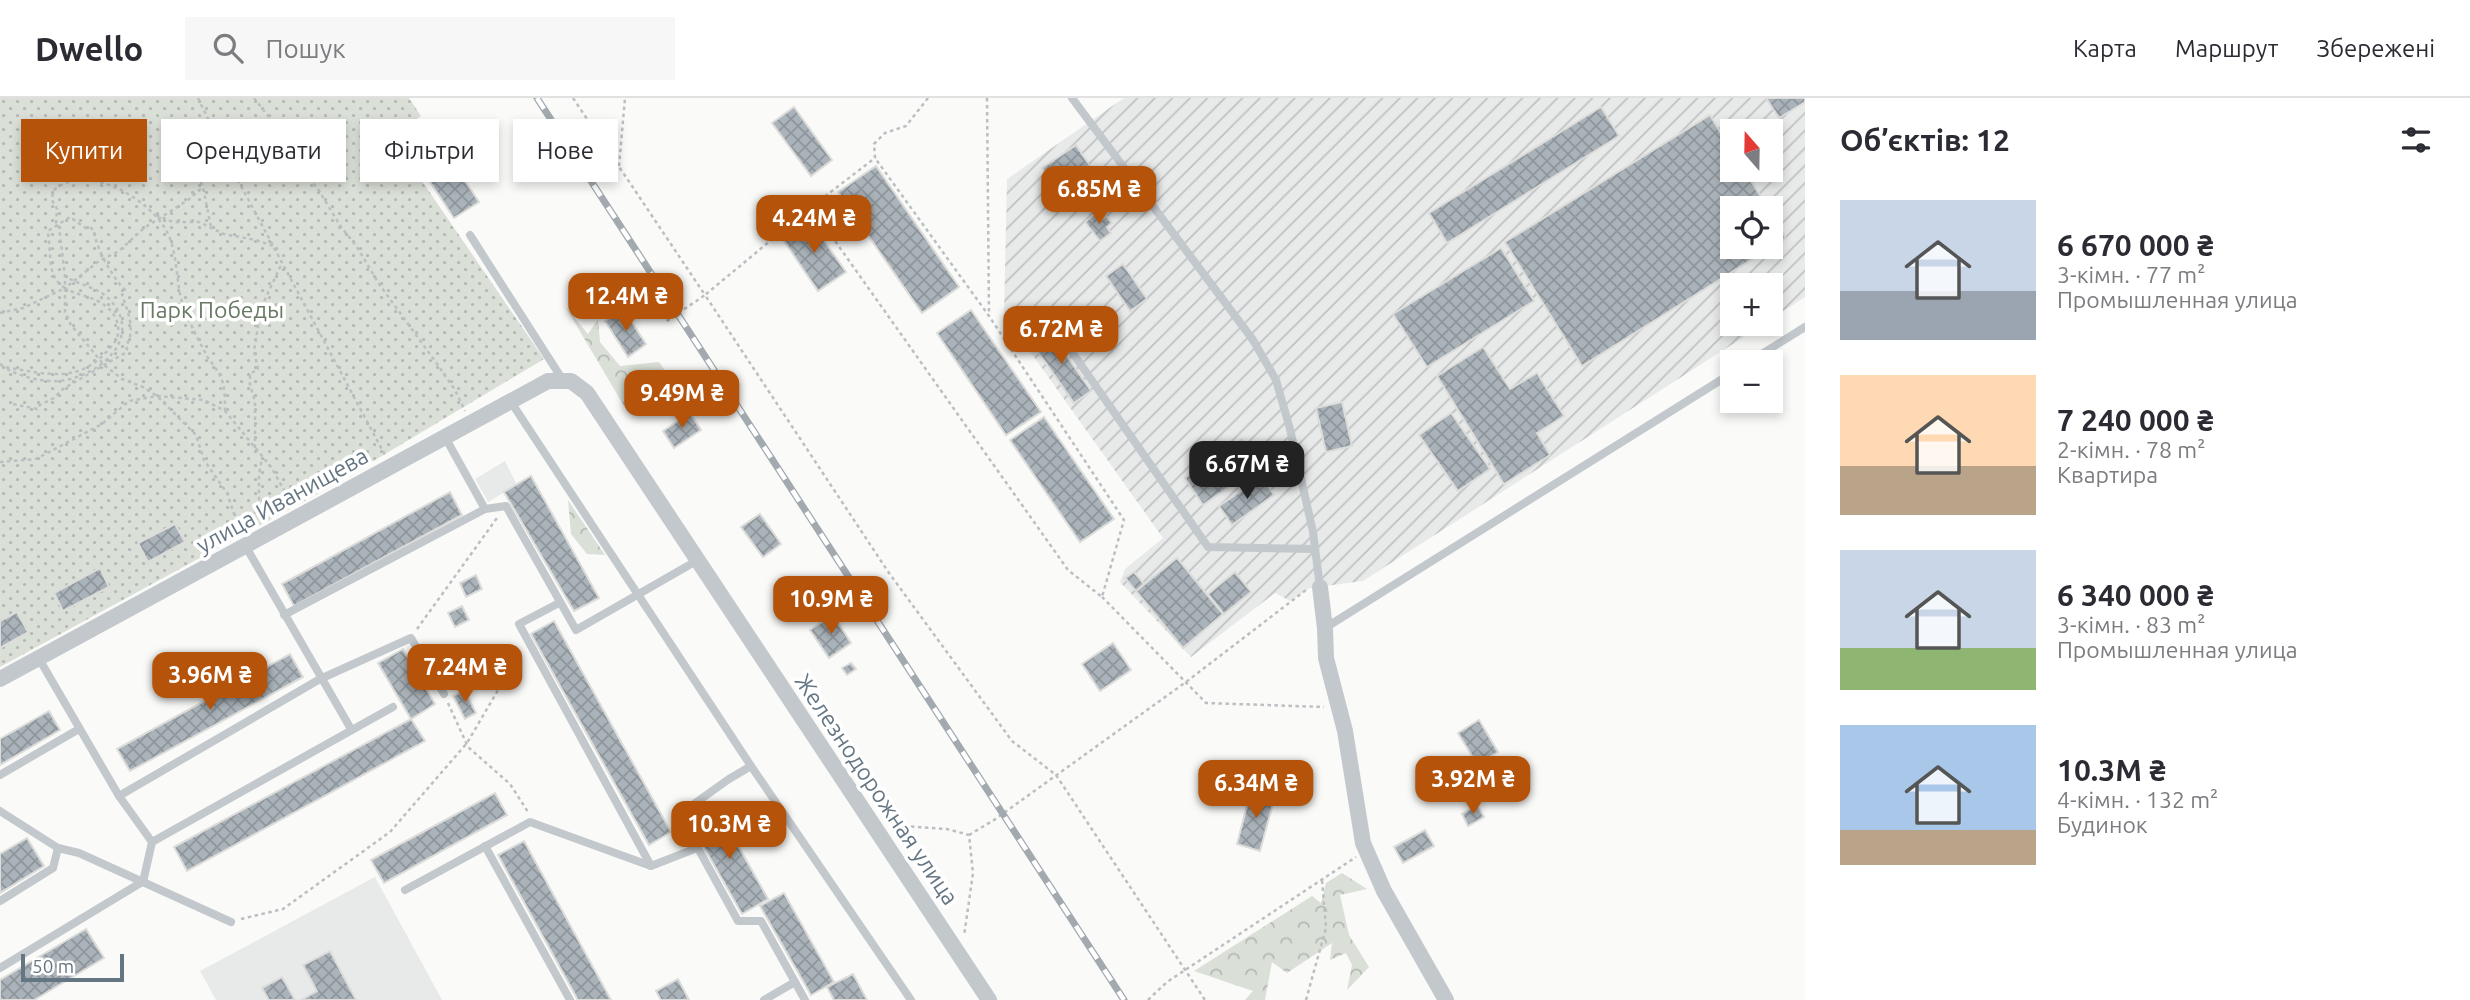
<!DOCTYPE html>
<html lang="uk">
<meta charset="utf-8">
<style>
:root{--surface:#fff;--page:#f7f7f7;--text:#2b2b33;--muted:#7c7c81;--line:#e1e1e2;--accent:#b45309}
body{margin:0;font-family:Ubuntu,sans-serif;background:var(--page);color:var(--text);height:100vh;display:flex;flex-direction:column;font-size:26px;white-space:nowrap}
*{box-sizing:border-box;margin:0}
p{font-size:23px;color:var(--muted)}
.icon{flex:none;width:38px;height:38px;fill:none;stroke:currentColor;stroke-width:2;stroke-linecap:round;stroke-linejoin:round}
.map{position:relative;flex:1;overflow:hidden}
.sheet{display:flex;flex-direction:column;background:var(--surface);width:665px}
.sheet>*{flex:none}
.guide{position:absolute;left:21px;top:21px;width:665px;height:63px;display:flex;gap:14px}
.needle{width:46px;rotate:340deg}
.tools{position:absolute;left:1720px;top:21px;display:grid;gap:14px}
.tools a{display:grid;place-items:center;width:63px;height:63px;border-radius:0px;background:var(--surface);box-shadow:0 4px 10px #0003;font-size:35px}
.scale{position:absolute;left:21px;bottom:18px;width:103px;box-sizing:border-box;padding-left:7px;border:4px solid #657683;border-top:0;font-size:19px;line-height:24px;white-space:nowrap;color:#657683;-webkit-text-stroke:5px #fff;paint-order:stroke}
.price{position:absolute;translate:-50% -60px;padding:0 16px;border-radius:14px;background:var(--accent);color:#fff;font-size:23px;line-height:46px;filter:drop-shadow(0 2px 4px #0008)}
.price::after{content:'';position:absolute;left:50%;top:42px;width:21px;height:16px;margin-left:-10px;background:inherit;clip-path:polygon(0 0,100% 0,50% 100%)}
.price.current{background:#222;color:#fff}
ul{padding:0;list-style:none}
li{display:flex;align-items:center;gap:21px;height:175px;padding:0 35px}
li span{display:grid;place-items:center;flex:none;width:196px;height:140px;border-radius:0px;color:#555}
li>.icon{margin-inline-start:auto}
span .icon{width:84px;height:84px;fill:#fffc;stroke-width:1}
li b{font-size:30px}
h2{display:flex;justify-content:space-between;align-items:center;height:84px;padding:0 35px;font-size:30px}
.pill{padding:0 24px;border-radius:0px;background:var(--surface);box-shadow:0 4px 10px #0003;font-size:24px;line-height:63px}
.pill.current{background:var(--accent);color:#fff}
header{display:flex;align-items:center;gap:42px;box-sizing:border-box;height:98px;padding:0 35px;background:var(--surface);border-bottom:2px solid var(--line)}
header strong{font-size:33px}
nav{display:flex;gap:38px;margin-inline-start:auto;font-size:24px}
.search{width:490px;height:63px;background:var(--page);display:flex;align-items:center;gap:18px;box-sizing:border-box;padding:0 24px;border-radius:0px;color:var(--muted);font-size:26px}
main{display:flex;flex:1;min-height:0}
.map>svg:first-child{display:block}
.built{fill:#e8e9e9}
.industrial{fill:url(#industrial-furrows);fill-rule:evenodd}
.grass{fill:url(#grass-dots)}
.forest{fill:url(#forest-crowns)}
.building{fill:url(#building-cross-hatch);stroke:#dcdcda;stroke-width:2}
.lines{fill:none;stroke-linecap:round;stroke-linejoin:round}
.path{stroke:#bbbfc2;stroke-width:2.5;stroke-dasharray:3.5 3.5;stroke-linecap:butt}
.service{stroke:#c3c8cc;stroke-width:8}
.minor{stroke:#c3c8cc;stroke-width:16}
.rail-casing{stroke:#a2aab0;stroke-width:7}
.rail{stroke:#fff;stroke-width:4.5;stroke-dasharray:13;stroke-linecap:butt}
.labels{text-anchor:middle;dominant-baseline:central;stroke-width:7;stroke-linejoin:round;paint-order:stroke}
.park-label{font-size:23px;fill:#687a64;stroke:#fff}
.street-label{font-size:23px;fill:#657683;stroke:#fff}
</style>
<header>
<strong>Dwello</strong>
<div class="search"><svg class="icon" aria-label="search" viewBox="0 0 24 24"><circle cx="10" cy="10" r="6"/><path d="M15 15l6 6"/></svg>Пошук</div>
<nav><a>Карта</a><a>Маршрут</a><a>Збережені</a></nav>
</header>
<main>
<div class="map">
<svg width="1805" height="902" viewBox="0 0 1805 902">
<defs>
<pattern id="industrial-furrows" width="10" height="10" patternUnits="userSpaceOnUse" patternTransform="scale(1.75)"><rect width="10" height="10" fill="#e8e9e9"/><path d="M-1 1l2-2M0 10L10 0M9 11l2-2" fill="none" stroke="#c0c1c2"/></pattern>
<pattern id="grass-dots" width="8" height="8" patternUnits="userSpaceOnUse" patternTransform="scale(1.75)"><rect width="8" height="8" fill="#dadfd7"/><path d="M2 2h.1M6 6h.1" fill="none" stroke="#b4b9b4" stroke-width="1.8" stroke-linecap="round"/></pattern>
<pattern id="forest-crowns" width="20" height="18" patternUnits="userSpaceOnUse" patternTransform="scale(1.75)"><rect width="20" height="18" fill="#dadfd7"/><path d="M2 6a3 3 0 1 1 6 0M12 15a3 3 0 1 1 6 0" fill="none" stroke="#b4b9b4"/></pattern>
<pattern id="building-cross-hatch" width="8" height="8" patternUnits="userSpaceOnUse" patternTransform="scale(1.75)"><rect width="8" height="8" fill="#aab3b9"/><path d="M0 0l8 8M0 8l8-8" fill="none" stroke="#8e969c"/></pattern>
</defs>
<rect width="100%" height="100%" fill="#fafaf8"/>
<!-- built -->
<g class="built">
<polygon points="505,363 517,387 488,404 475,381"/>
<polygon points="375,779 442,902 216,902 200,873"/>
</g>
<!-- industrial -->
<path class="industrial" d="M 1124,0 L 1805,0 L 1805,199 L 1771,221 L 1771,187 L 1732,187 L 1732,226 L 1764,226 L 1363,483 L 1310,490 L 1290,503 L 1275,495 L 1191,559 L 1120,484 L 1125,471 L 1163,440 L 1004,217 L 1007,81 ZM 1732,33 L 1771,33 L 1771,72 L 1732,72 ZM 1732,110 L 1771,110 L 1771,149 L 1732,149 Z"/>
<!-- grass -->
<polygon class="grass" points="0,0 409,0 421,18 391,38 544,261 330,389 0,569"/>
<!-- forest -->
<g class="forest">
<polygon points="565,208 588,236 598,221 600,244 620,268 659,264 673,284 636,283 627,313"/>
<polygon points="568,402 605,457 587,456 571,436"/>
<polygon points="1342,775 1367,791 1340,797 1349,837 1369,869 1347,892 1352,867 1346,855 1330,862 1332,845 1287,875 1272,864 1265,902 1245,902 1253,893 1194,873 1312,798 1321,805 1326,785"/>
</g>
<!-- building -->
<g class="building">
<polygon points="1766,0 1805,0 1805,4 1779,20"/>
<polygon points="794,9 832,62 811,78 772,25"/>
<polygon points="1601,9 1619,38 1447,145 1429,115"/>
<polygon points="1710,17 1732,54 1732,72 1744,72 1768,110 1732,110 1732,149 1771,149 1771,116 1786,140 1582,268 1505,144"/>
<polygon points="425,23 479,104 454,120 400,39"/>
<polygon points="1076,47 1104,89 1071,112 1042,70"/>
<polygon points="876,68 959,189 922,215 838,94"/>
<polygon points="1096,115 1101,122 1106,118 1112,125 1107,129 1111,135 1100,143 1085,124"/>
<polygon points="809,121 846,174 818,193 782,140"/>
<polygon points="1501,150 1534,203 1427,269 1393,216"/>
<polygon points="1123,166 1147,201 1130,213 1106,178"/>
<polygon points="623,211 646,246 628,259 605,223"/>
<polygon points="971,212 1041,314 1006,337 937,235"/>
<polygon points="1049,232 1091,293 1074,305 1031,244"/>
<polygon points="1483,249 1510,291 1537,275 1564,318 1537,335 1550,357 1504,386 1437,278"/>
<polygon points="1342,304 1352,348 1326,354 1316,310"/>
<polygon points="690,315 701,332 674,350 663,333"/>
<polygon points="1451,315 1490,371 1458,393 1419,337"/>
<polygon points="1044,319 1114,421 1080,444 1010,342"/>
<polygon points="1242,341 1260,367 1203,407 1185,380"/>
<polygon points="531,378 599,500 574,513 504,394"/>
<polygon points="1262,379 1274,397 1232,427 1219,408"/>
<polygon points="450,394 462,417 294,508 282,486"/>
<polygon points="760,416 781,446 763,459 741,429"/>
<polygon points="175,426 185,444 148,464 138,445"/>
<polygon points="1177,460 1223,516 1183,550 1136,493"/>
<polygon points="100,470 109,489 63,513 54,495"/>
<polygon points="1134,474 1144,486 1136,493 1125,480"/>
<polygon points="1235,474 1251,494 1224,516 1208,496"/>
<polygon points="476,477 482,491 466,499 460,485"/>
<polygon points="462,508 469,522 455,529 448,515"/>
<polygon points="17,514 28,534 0,550 0,523"/>
<polygon points="833,517 851,545 829,560 810,532"/>
<polygon points="554,523 671,734 649,747 531,536"/>
<polygon points="1113,545 1131,572 1100,593 1082,566"/>
<polygon points="403,551 435,606 411,621 378,565"/>
<polygon points="290,556 303,579 130,673 117,651"/>
<polygon points="851,565 856,571 847,577 842,570"/>
<polygon points="465,592 476,615 465,621 453,598"/>
<polygon points="49,613 60,632 0,667 0,641"/>
<polygon points="411,621 425,643 187,773 174,749"/>
<polygon points="1479,622 1498,654 1477,666 1458,635"/>
<polygon points="1518,685 1523,697 1512,702 1506,691"/>
<polygon points="1251,692 1275,698 1260,753 1237,746"/>
<polygon points="495,695 507,717 384,785 371,762"/>
<polygon points="1477,707 1484,719 1468,728 1462,716"/>
<polygon points="717,710 768,801 742,816 690,725"/>
<polygon points="1425,732 1434,748 1403,765 1394,749"/>
<polygon points="27,740 44,768 0,795 0,756"/>
<polygon points="524,743 611,902 578,902 498,757"/>
<polygon points="784,795 834,884 811,897 760,808"/>
<polygon points="86,831 104,860 34,902 0,902 0,882"/>
<polygon points="330,853 356,902 301,902 317,893 303,867"/>
<polygon points="853,876 867,902 834,902 827,889"/>
<polygon points="282,879 295,902 269,902 262,890"/>
<polygon points="678,881 689,902 661,902 656,893"/>
</g>
<g class="lines">
<!-- path -->
<g class="path">
<polyline points="198,0 233,73 385,357"/>
<polyline points="254,0 272,23 287,54 318,91 341,129 357,149 379,186 435,263 455,292 465,313"/>
<polyline points="573,0 705,197 664,225"/>
<polyline points="928,0 906,28 885,35 874,46 875,60 811,109 705,197 889,475 1012,643 1056,677 1205,902"/>
<polyline points="987,0 989,218"/>
<polyline points="208,25 195,56 195,72 203,89 211,129"/>
<polyline points="619,68 625,0"/>
<polyline points="811,109 1068,472 1102,499 1124,422 989,218 875,60"/>
<polyline points="156,117 173,124 199,124 224,136 256,142 273,148"/>
<path d="M 0,215 L 23,210 L 65,190 C 48,180 51,160 49,144 C 49,140 48,136 48,133 L 70,119 L 87,131 L 91,130 L 94,132 C 95,149 113,180 125,192 L 122,197 C 128,214 136,232 126,248 L 127,251 L 125,255 L 63,291 L 54,300 L 38,308 L 37,311 L 13,306"/>
<path d="M 0,266 L 4,269 C 50,276 81,288 114,245 C 122,235 118,219 109,211 C 96,198 80,199 65,190 L 99,163 L 119,153 L 144,130 L 188,102 L 203,89"/>
<path d="M 7,271 C 22,279 42,284 59,283 C 98,279 143,242 112,204 C 100,189 80,188 65,178"/>
<path d="M 225,313 C 225,304 225,294 223,286 C 221,276 212,266 207,258 C 199,243 190,226 184,210 C 175,186 179,160 168,136 C 153,102 85,62 53,93 L 52,102 L 57,111 L 56,127 L 59,129 L 65,178 L 65,214 L 71,227 L 104,267 L 122,281 L 143,289 L 157,298 L 196,337 L 204,362 L 227,395 L 241,436"/>
<polyline points="255,350 255,303 250,287 250,276 258,271 254,253 261,210 282,165"/>
<polyline points="0,364 36,361 102,326 129,303 157,298 204,302 225,313 271,369 292,406"/>
<polyline points="251,429 259,402 259,377 262,360"/>
<polyline points="1102,499 1206,605 1324,609"/>
<polyline points="417,531 497,420"/>
<polyline points="448,605 468,649 510,686 528,714"/>
<polyline points="890,727 947,731 969,737 973,775 964,838"/>
<polyline points="969,737 994,722 1186,584 1306,492"/>
<polyline points="241,821 283,811 390,734 467,645 521,553"/>
<polyline points="1148,902 1167,884 1356,759"/>
<polyline points="1306,902 1326,830 1322,782"/>
</g>
<!-- service -->
<g class="service">
<polyline points="1072,0 1253,242 1276,282 1290,331 1313,434 1320,489"/>
<polyline points="470,137 564,284"/>
<polyline points="1049,221 1208,449 1315,451"/>
<polyline points="1749,264 1805,229"/>
<polyline points="511,304 751,668 911,902"/>
<polyline points="445,339 485,411 506,408 576,532 698,462"/>
<polyline points="246,449 351,631"/>
<polyline points="559,505 519,526 651,768 697,750"/>
<polyline points="284,517 485,411"/>
<polyline points="1325,530 1732,275"/>
<polyline points="38,559 119,698 152,744 143,784"/>
<polyline points="751,668 729,681 684,713 683,723 738,823 761,823 805,902"/>
<polyline points="0,677 79,631"/>
<polyline points="119,698 320,581 411,540 444,596"/>
<polyline points="0,713 58,750 79,755 231,824"/>
<polyline points="152,744 393,609"/>
<polyline points="485,748 570,902"/>
<polyline points="405,792 530,724 651,768"/>
<polyline points="0,803 53,770 58,750"/>
<polyline points="0,870 142,784"/>
<polyline points="764,902 795,884"/>
</g>
<!-- minor -->
<g class="minor">
<polyline points="1320,489 1325,530 1326,560 1345,633 1363,745 1384,793 1446,902"/>
<polyline points="0,581 548,283 571,283 587,295 989,902"/>
</g>
<!-- rail casing -->
<g class="rail-casing">
<polyline id="rail" points="537,0 1124,902"/>
</g>
<!-- rail -->
<use href="#rail" class="rail"/>
</g>
<g class="labels">
<!-- park labels -->
<g class="park-label">
<text x="212" y="211">Парк Победы</text>
</g>
<!-- street labels -->
<g class="street-label">
<text transform="translate(282 402) rotate(-29)">улица Иванищева</text>
<text transform="translate(877 691) rotate(56)">Железнодорожная улица</text>
</g>
</g>
</svg>
<div class="tools">
<a><svg class="needle" viewBox="-14 -14 28 28"><path d="M0-13l5 13h-10z" fill="#e53935"/><path d="M0 13l5-13h-10z" fill="#7c7c81"/></svg></a>
<a><svg class="icon" aria-label="locate" viewBox="0 0 24 24"><circle cx="12" cy="12" r="6"/><path d="M12 2v4M12 18v4M2 12h4M18 12h4"/></svg></a>
<a>+</a>
<a>−</a>
</div>
<div class="scale">50 m</div>
<b class="price" style="left:1099px;top:128px">6.85M ₴</b>
<b class="price" style="left:814px;top:157px">4.24M ₴</b>
<b class="price" style="left:626px;top:235px">12.4M ₴</b>
<b class="price" style="left:1061px;top:268px">6.72M ₴</b>
<b class="price" style="left:682px;top:332px">9.49M ₴</b>
<b class="price current" style="left:1247px;top:403px">6.67M ₴</b>
<b class="price" style="left:831px;top:538px">10.9M ₴</b>
<b class="price" style="left:465px;top:606px">7.24M ₴</b>
<b class="price" style="left:210px;top:614px">3.96M ₴</b>
<b class="price" style="left:1473px;top:718px">3.92M ₴</b>
<b class="price" style="left:1256px;top:722px">6.34M ₴</b>
<b class="price" style="left:729px;top:763px">10.3M ₴</b>
<div class="guide">
<a class="pill current">Купити</a>
<a class="pill">Орендувати</a>
<a class="pill">Фільтри</a>
<a class="pill">Нове</a>
</div>
</div>
<section class="sheet">
<h2>Об’єктів: 12<svg class="icon" aria-label="filters" viewBox="0 0 24 24"><path d="M4 7h16M4 17h16"/><circle cx="9" cy="7" r="2"/><circle cx="15" cy="17" r="2"/></svg></h2>
<ul>
<li><span style="background:linear-gradient(#c9d6e8 65%,#9aa5b1 0)"><svg class="icon" aria-label="home" viewBox="0 0 24 24"><path d="M3 11l9-7 9 7M6 9v11h12V9"/></svg></span><div><b>6 670 000 ₴</b><p>3-кімн. · 77 m²</p><p>Промышленная улица</p></div></li>
<li><span style="background:linear-gradient(#ffd9b3 65%,#b9a48a 0)"><svg class="icon" aria-label="home" viewBox="0 0 24 24"><path d="M3 11l9-7 9 7M6 9v11h12V9"/></svg></span><div><b>7 240 000 ₴</b><p>2-кімн. · 78 m²</p><p>Квартира</p></div></li>
<li><span style="background:linear-gradient(#c9d6e8 70%,#8fb573 0)"><svg class="icon" aria-label="home" viewBox="0 0 24 24"><path d="M3 11l9-7 9 7M6 9v11h12V9"/></svg></span><div><b>6 340 000 ₴</b><p>3-кімн. · 83 m²</p><p>Промышленная улица</p></div></li>
<li><span style="background:linear-gradient(#a9c7e8 75%,#b9a48a 0)"><svg class="icon" aria-label="home" viewBox="0 0 24 24"><path d="M3 11l9-7 9 7M6 9v11h12V9"/></svg></span><div><b>10.3M ₴</b><p>4-кімн. · 132 m²</p><p>Будинок</p></div></li>
</ul>
</section>
</main>
